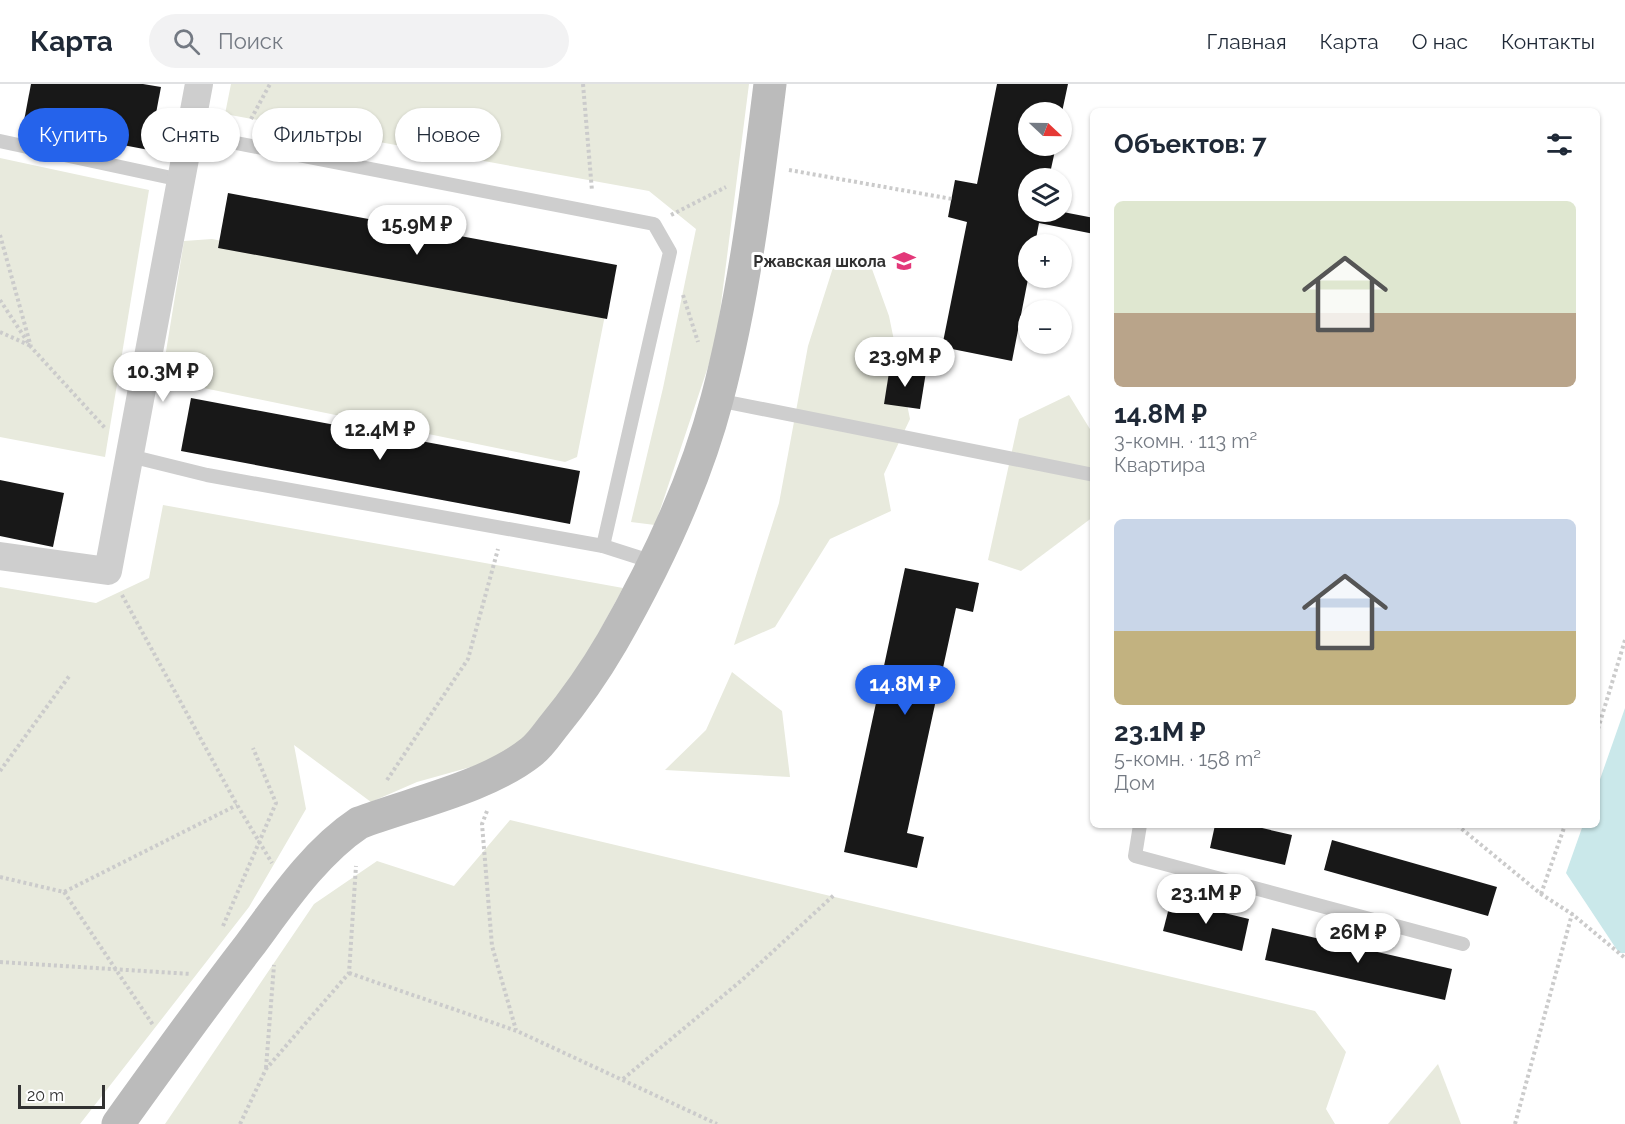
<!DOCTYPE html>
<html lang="ru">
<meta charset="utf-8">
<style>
:root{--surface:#fff;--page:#f2f2f3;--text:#1f2937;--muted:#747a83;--line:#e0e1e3;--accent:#2563eb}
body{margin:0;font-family:Raleway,sans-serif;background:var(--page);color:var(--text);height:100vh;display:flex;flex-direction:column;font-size:22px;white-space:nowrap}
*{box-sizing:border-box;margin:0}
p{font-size:20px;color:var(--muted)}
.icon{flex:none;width:33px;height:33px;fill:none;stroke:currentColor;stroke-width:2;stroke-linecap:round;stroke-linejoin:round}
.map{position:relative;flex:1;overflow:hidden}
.details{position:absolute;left:1090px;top:24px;width:510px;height:720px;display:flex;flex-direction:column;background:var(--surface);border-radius:9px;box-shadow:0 2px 4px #0004}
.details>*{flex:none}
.hud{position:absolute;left:18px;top:24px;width:570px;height:54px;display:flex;gap:12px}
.needle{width:39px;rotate:112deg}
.controls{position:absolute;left:1018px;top:18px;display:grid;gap:12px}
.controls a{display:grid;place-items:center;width:54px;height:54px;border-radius:50%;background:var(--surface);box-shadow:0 2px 4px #0004;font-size:30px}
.scale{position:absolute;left:18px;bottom:15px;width:87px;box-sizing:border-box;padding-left:6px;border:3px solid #313131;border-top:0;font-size:16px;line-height:21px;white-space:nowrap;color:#313131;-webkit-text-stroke:4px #fff;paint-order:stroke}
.price{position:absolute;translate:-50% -51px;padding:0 14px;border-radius:21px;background:#fff;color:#222;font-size:20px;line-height:39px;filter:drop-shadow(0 2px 3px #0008)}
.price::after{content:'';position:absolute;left:50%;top:36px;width:18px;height:14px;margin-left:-9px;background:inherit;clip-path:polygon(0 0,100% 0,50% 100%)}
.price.active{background:var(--accent);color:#fff}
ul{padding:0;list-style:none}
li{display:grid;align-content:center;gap:12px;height:318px;padding:0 24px}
li span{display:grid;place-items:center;height:186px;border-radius:9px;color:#555}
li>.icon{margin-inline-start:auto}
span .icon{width:108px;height:108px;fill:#fffc;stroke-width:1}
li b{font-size:26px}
h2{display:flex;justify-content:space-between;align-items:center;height:72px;padding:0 24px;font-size:26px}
.chip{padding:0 21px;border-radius:27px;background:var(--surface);box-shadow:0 2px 4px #0004;font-size:21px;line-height:54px}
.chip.active{background:var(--accent);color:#fff}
header{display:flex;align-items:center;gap:36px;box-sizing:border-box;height:84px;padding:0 30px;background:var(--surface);border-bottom:2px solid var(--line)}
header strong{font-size:28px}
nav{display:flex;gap:33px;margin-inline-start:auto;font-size:21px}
.search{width:420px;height:54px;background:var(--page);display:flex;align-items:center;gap:15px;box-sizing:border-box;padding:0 21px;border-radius:33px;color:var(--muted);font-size:22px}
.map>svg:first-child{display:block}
.green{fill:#e8eadd}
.water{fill:#cae8ea}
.building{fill:#181818}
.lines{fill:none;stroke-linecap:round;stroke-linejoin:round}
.path{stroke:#cbcbcb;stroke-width:4;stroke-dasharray:3 3;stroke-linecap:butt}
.lane{stroke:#cecece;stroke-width:14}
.street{stroke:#cecece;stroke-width:28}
.secondary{stroke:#bbb;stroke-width:33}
.labels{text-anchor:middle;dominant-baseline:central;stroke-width:6;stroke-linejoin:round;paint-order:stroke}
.poi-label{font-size:16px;font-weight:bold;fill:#313131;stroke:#fff;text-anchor:end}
</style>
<header>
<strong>Карта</strong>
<div class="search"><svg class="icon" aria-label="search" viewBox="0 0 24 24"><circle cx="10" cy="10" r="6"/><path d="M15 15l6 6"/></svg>Поиск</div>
<nav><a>Главная</a><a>Карта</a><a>О нас</a><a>Контакты</a></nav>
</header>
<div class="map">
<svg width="1625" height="1040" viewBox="0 0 1625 1040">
<rect width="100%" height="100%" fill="#fff"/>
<!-- green -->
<g class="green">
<polygon points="231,0 749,0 716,259 655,441 631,438 663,304 696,145 649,107 225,30"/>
<polygon points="0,74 149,106 105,373 0,353"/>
<polygon points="212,155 605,231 577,373 565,378 184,300 183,293 163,286 184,157"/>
<polygon points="837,171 868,174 889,232 910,335 884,390 891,427 830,455 775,543 734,561 779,419 808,262"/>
<polygon points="1069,311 1093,350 1093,433 1021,487 988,476 1019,335"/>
<polygon points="163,421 623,504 574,594 521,657 485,679 417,698 371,718 294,661 306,725 249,823 80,1040 0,1040 0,503 96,519 149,494"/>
<polygon points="732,588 782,627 790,693 665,686 706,646"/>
<polygon points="510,736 1315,927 1346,968 1326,1025 1335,1040 165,1040 314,820 377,777 454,802"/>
<polygon points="1438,980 1461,1040 1388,1040"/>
</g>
<!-- water -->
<polygon class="water" points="1625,624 1625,869 1619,869 1566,789 1583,741 1598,741 1598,701"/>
<!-- building -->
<g class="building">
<polygon points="31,0 143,0 161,3 149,66 23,42"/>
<polygon points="997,0 1068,0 1062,28 1029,28 1029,62 1056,62 1049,94 1029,94 1029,128 1063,128 1094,134 1094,150 1039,139 1035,160 1029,160 1029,190 1012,277 942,263 967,138 948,133 955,96 977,100"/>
<polygon points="228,109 617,181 607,235 218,164"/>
<polygon points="890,282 926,288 920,325 884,320"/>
<polygon points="191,314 580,387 570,440 181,367"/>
<polygon points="0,396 64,409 53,463 0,452"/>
<polygon points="905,484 979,499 973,528 956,524 907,749 924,753 917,784 844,768"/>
<polygon points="1215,741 1249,741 1292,751 1285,781 1210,764"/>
<polygon points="1332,756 1497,803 1488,832 1324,786"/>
<polygon points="1171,816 1249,835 1242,867 1163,847"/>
<polygon points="1272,844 1452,885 1445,916 1265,876"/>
</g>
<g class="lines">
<!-- path -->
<g class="path">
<polyline points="583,0 592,107"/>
<polyline points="251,35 270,0"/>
<polyline points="789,86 952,115"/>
<polyline points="671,131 726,103"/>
<polyline points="0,151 31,263 106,345"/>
<polyline points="683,211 698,258"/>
<polyline points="0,216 29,260"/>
<polyline points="0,248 31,262"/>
<polyline points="122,511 237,721 272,779"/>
<polyline points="1598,645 1625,556"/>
<polyline points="0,687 70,591"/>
<polyline points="387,696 468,575 498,465"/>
<polyline points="487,727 482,740 492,862 516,946"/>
<polyline points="1457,741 1541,810 1572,830 1625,874"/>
<polyline points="0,793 64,808 237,721"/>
<polyline points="64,808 153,941"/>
<polyline points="1541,810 1565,741"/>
<polyline points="223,842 276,719 253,664"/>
<polyline points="0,878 191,890"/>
<polyline points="349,889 517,947 717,1040"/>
<polyline points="266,984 274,881"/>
<polyline points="623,995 742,896 834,811"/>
<polyline points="240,1040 266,985 349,889 356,782"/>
<polyline points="1515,1040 1572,830"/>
</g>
<!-- lane -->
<g class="lane">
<polyline points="190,50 654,140 670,168 603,462 653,478"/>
<polyline points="0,57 181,96"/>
<polyline points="717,316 1094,391"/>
<polyline points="130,372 207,391 603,462"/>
<polyline points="1140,741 1135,772 1463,860"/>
</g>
<!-- street -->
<polyline class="street" points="0,472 108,487 199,0"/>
<!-- secondary -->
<path class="secondary" d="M 118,1040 C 161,980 204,920 249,862 C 281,819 314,769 359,739 C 412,719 487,703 531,668 C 539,662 546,652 552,644 C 575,616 594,589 612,558 C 655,483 695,399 717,315 C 744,213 757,105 770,0"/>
</g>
<!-- icons -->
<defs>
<g id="school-bare" transform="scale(1.8)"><path d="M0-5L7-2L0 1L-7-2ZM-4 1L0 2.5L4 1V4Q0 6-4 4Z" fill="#e33879" stroke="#fff" stroke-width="2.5" paint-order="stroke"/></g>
</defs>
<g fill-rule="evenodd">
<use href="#school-bare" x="904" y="177"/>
</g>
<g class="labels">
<!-- poi labels -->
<g class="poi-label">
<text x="886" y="177">Ржавская школа</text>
</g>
</g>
</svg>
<div class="controls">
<a><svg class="needle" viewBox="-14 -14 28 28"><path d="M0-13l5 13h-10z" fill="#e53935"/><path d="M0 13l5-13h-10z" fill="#747a83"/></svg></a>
<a><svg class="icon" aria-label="layers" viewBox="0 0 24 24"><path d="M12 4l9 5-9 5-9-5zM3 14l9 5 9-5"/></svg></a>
<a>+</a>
<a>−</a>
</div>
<div class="scale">20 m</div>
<b class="price" style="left:417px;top:172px">15.9M ₽</b>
<b class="price" style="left:905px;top:304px">23.9M ₽</b>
<b class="price" style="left:163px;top:319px">10.3M ₽</b>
<b class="price" style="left:380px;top:377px">12.4M ₽</b>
<b class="price active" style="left:905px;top:632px">14.8M ₽</b>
<b class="price" style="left:1206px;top:841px">23.1M ₽</b>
<b class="price" style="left:1358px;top:880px">26M ₽</b>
<div class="hud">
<a class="chip active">Купить</a>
<a class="chip">Снять</a>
<a class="chip">Фильтры</a>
<a class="chip">Новое</a>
</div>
<section class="details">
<h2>Объектов: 7<svg class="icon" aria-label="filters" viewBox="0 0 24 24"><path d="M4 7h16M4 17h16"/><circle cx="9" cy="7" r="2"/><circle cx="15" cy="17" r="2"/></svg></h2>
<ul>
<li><span style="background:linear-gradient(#dfe7d0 60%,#b9a48a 0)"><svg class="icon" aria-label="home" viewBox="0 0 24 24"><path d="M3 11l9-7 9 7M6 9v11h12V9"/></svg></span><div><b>14.8M ₽</b><p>3-комн. · 113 m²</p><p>Квартира</p></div></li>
<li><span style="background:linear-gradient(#c9d6e8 60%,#c2b280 0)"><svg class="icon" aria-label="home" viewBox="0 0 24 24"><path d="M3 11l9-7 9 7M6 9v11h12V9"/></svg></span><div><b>23.1M ₽</b><p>5-комн. · 158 m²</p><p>Дом</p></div></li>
</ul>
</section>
</div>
